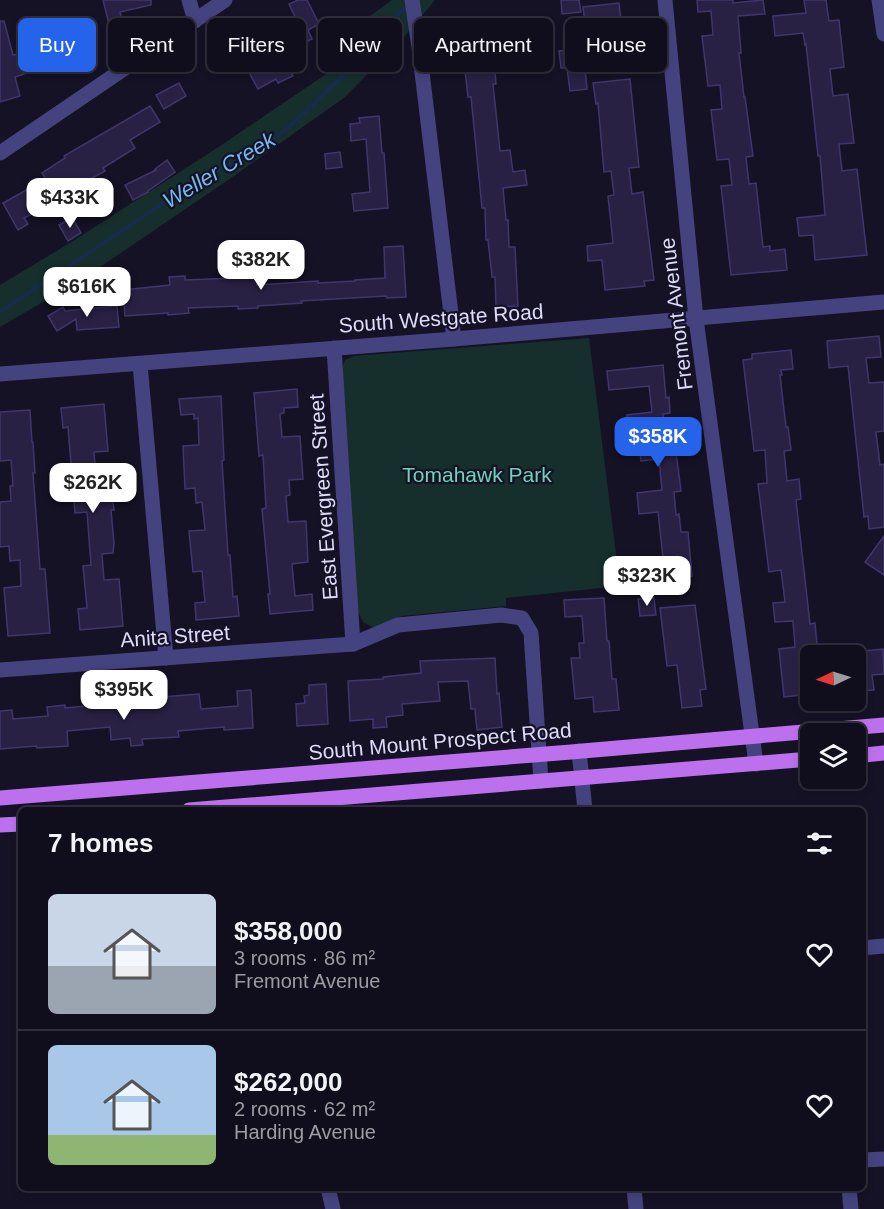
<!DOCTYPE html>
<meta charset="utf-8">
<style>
:root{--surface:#100e1c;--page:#1e1c29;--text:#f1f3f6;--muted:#9c9ca3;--line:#302e3b;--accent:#2563eb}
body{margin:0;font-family:Arial,sans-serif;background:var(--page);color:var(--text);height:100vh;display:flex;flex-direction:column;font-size:22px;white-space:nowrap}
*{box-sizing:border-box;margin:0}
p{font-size:20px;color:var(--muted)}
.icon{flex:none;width:33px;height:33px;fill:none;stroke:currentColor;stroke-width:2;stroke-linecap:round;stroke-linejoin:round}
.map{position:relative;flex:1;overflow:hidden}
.sheet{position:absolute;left:18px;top:807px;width:848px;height:384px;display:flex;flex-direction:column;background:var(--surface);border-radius:9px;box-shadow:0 3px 9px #0003,0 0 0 2px var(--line)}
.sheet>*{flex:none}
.banner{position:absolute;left:18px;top:18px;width:849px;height:54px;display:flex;gap:12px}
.needle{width:39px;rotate:266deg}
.controls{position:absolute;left:800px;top:645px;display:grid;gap:12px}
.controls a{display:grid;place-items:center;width:66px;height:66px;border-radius:9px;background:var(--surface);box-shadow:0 3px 9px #0003,0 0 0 2px var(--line);font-size:30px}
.price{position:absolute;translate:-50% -51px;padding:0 14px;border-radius:12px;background:#fff;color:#222;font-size:20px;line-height:39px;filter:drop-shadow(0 2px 3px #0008)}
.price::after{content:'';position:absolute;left:50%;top:36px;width:18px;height:14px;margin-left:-9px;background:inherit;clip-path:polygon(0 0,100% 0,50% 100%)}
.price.selected{background:var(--accent);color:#fff}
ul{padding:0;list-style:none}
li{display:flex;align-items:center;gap:18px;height:150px;padding:0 30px}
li+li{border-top:2px solid var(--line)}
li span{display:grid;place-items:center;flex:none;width:168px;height:120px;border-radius:9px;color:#555}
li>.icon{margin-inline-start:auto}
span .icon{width:72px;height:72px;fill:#fffc;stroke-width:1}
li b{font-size:26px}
h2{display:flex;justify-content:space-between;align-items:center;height:72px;padding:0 30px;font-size:26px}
.chip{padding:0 21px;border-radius:9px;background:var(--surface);box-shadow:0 3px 9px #0003,0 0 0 2px var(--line);font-size:21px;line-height:54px}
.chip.selected{background:var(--accent);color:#fff}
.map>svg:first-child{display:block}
.green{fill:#162f2d}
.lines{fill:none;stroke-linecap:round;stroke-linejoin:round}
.stream{stroke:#172c4a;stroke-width:4.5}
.building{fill:#282144;stroke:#40366d;stroke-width:1.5}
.minor{stroke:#45437f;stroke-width:15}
.major{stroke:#bd70ed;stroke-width:15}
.labels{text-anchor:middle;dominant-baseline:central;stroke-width:4.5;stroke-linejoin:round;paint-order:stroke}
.street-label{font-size:21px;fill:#dedbfb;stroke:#151225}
.park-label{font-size:21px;fill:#6fd2b9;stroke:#151225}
.water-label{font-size:22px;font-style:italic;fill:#76b8ee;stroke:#151225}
</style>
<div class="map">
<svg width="884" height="1209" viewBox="0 0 884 1209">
<rect width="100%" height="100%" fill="#151225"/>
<!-- green -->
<g class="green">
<polygon points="392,0 435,0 403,38 345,97 231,178 81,280 0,327 0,285 73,241 217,148 360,51 370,16"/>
<polygon points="589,338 620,586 506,598 506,606 402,616 381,626 372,627 363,622 358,612 341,371 345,360 354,356"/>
</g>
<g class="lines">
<!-- stream -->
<polyline class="stream" points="0,312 195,182 261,148 289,127 358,61 395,17 410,4"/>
</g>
<!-- building -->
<g class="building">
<polygon points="103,0 151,0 151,5 120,12 122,21 109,24"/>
<polygon points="298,0 307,0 319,24 308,30 312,39 281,55 293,76 278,83 276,79 258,89 245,65 230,73 220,54 259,34 257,31 272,22 281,37 300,27 289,4"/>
<polygon points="561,0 579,0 581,12 562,14"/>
<polygon points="697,0 733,0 733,3 763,0 765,14 738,16 741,53 739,53 744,97 745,97 753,156 746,157 749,184 756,183 763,247 770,246 770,251 785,249 787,270 731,275 721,186 732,185 729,159 717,160 711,110 722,109 720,85 708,86 702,36 713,35 711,11 698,12"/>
<polygon points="804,0 826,0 829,21 839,20 844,67 830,69 833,96 848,94 854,143 839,144 842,171 857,169 867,255 815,260 813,235 799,236 797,218 825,215 820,156 818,156 806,44 805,45 803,33 775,36 773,16 806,13"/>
<polygon points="619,3 625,54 589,58 583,7"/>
<polygon points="0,21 4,21 13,55 41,49 44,64 22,68 24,74 15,77 20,96 0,102"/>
<polygon points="480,25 484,73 495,72 496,84 493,84 500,151 510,150 513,172 525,170 527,185 503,188 506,220 508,220 509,247 515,247 518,306 496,307 495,277 492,277 488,240 486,240 485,208 482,208 471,97 468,97 460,27"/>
<polygon points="583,48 587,89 570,91 567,68 561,68 559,51"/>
<polygon points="630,79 639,167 629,168 632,194 643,192 654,280 644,281 645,286 605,290 602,260 588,261 587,246 613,243 608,196 614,195 611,171 604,172 598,103 596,104 593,83"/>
<polygon points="179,83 186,96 164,109 156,95"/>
<polygon points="150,106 160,122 130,140 135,148 103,168 105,171 80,185 78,182 37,207 38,211 24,218 28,224 18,230 3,203 46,179 42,173 65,158 64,156"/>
<polygon points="379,116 382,153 384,153 388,208 354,211 352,194 370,192 366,139 351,141 350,124 360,123 359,118"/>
<polygon points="340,152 342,167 326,169 325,154"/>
<polygon points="167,160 175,172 148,191 148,192 133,200 125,185 156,170 155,169"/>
<polygon points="72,217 81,233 68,241 59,225"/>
<polygon points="403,246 406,297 387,298 386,296 301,301 302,303 258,306 258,308 238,309 238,306 188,308 189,313 168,315 168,313 125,316 123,290 170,285 169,277 185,276 185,280 236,278 236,267 256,266 257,285 318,281 318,283 355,281 355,280 385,278 384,247"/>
<polygon points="117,306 119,327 77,330 76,319 57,331 48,316 63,307 65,311"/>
<polygon points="879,336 881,357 866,358 869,383 884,382 884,431 876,432 880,465 884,464 884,527 869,529 868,516 864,517 848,366 829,368 827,341"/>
<polygon points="791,350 793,369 781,370 782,375 780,375 786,427 788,427 791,450 784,451 787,481 799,479 801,499 796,500 806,588 810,624 815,623 818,656 810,656 810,694 784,697 779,649 795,647 793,621 775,622 773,603 785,602 781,570 769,572 758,484 767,483 765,450 754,451 743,360 752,359 752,354"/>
<polygon points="663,365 666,398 669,397 670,413 663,414 666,437 674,436 681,491 674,492 676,515 679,514 681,532 688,532 692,576 655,580 653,559 663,558 658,512 639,514 637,493 662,490 659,459 641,461 638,435 629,435 627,415 652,412 649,386 609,390 607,371"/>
<polygon points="297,389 298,407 284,408 284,413 280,414 282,437 300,436 303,479 289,480 290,495 286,496 288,522 306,521 308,562 292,564 295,596 312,594 313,610 270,614 268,594 270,594 262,509 266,508 263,455 259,456 254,393"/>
<polygon points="221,396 224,460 222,461 228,555 230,555 233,597 237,596 239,616 196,620 195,603 205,602 202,571 193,572 189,531 205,530 202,502 196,503 195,488 185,489 183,446 199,445 198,418 194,419 194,414 181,415 179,399"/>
<polygon points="104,404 108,451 94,452 96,480 101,480 103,495 112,494 114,510 111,510 114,543 113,553 102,554 104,580 119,579 123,626 80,630 78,609 87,608 83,566 91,565 87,512 75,513 68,427 63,428 61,408"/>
<polygon points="30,410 32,442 33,442 35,473 33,473 40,569 45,569 50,633 8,636 4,588 21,586 20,560 10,561 9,546 0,547 0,502 11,501 10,486 13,486 11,460 0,461 0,412"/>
<polygon points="884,536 884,575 865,562"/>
<polygon points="604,598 607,641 609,641 612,679 616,679 619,710 594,712 593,697 575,699 571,658 580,658 579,643 584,643 582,616 565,617 564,600"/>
<polygon points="654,598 656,615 640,616 638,599"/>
<polygon points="695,605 706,689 700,690 702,706 682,708 677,665 667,666 660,608"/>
<polygon points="883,649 884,674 872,675 874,690 858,691 855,656 854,652"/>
<polygon points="495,658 497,694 499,693 502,727 477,730 475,709 471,709 468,681 438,682 440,701 402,704 403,715 386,717 387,727 373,728 373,719 350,721 348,681 383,679 383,677 421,673 420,661"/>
<polygon points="326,684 328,724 297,726 296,704 305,703 304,696 309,695 309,685"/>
<polygon points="251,690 253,728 224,730 224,727 178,731 179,737 142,739 143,745 131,746 130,738 111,740 110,727 67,731 68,746 37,748 36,746 0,749 0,711 12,710 13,719 48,716 47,707 65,705 65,708 108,704 108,701 128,700 129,709 161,706 161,697 199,694 201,709 238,706 237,691"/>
</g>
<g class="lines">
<!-- minor -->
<g class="minor">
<polyline points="189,0 195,21"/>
<polyline points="412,0 419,47 454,339"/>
<polyline points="665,0 696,319 756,764"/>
<polyline points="879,0 884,34"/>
<polyline points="0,153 225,0"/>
<polyline points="334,348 353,644"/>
<polyline points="140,364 166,658"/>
<polyline points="0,374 454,339 884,302"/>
<polyline points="0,670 353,644 398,625 501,615 522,618 531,633 541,781"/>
<polyline points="579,751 585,810"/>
<polyline points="862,948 884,946"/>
<polyline points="862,1160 884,1159"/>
<polyline points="328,1188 333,1209"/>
<polyline points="634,1188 636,1209"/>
<polyline points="849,1188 851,1209"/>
</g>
<!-- major -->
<g class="major">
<polyline points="855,756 884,753"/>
<polyline points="0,798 571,752 884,725"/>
<polyline points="189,810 810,759"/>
<polyline points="0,825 21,824"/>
</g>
</g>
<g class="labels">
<!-- street labels -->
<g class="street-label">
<text transform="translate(676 314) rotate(-97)">Fremont Avenue</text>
<text transform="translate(441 318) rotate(-4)">South Westgate Road</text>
<text transform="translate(323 497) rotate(-94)">East Evergreen Street</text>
<text transform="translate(175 636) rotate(-4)">Anita Street</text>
<text transform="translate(440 741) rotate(-5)">South Mount Prospect Road</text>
</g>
<!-- park labels -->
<g class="park-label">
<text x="477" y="474">Tomahawk Park</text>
</g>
<!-- water labels -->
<g class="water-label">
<text transform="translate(219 170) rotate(-31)">Weller Creek</text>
</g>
</g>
</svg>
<div class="controls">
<a><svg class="needle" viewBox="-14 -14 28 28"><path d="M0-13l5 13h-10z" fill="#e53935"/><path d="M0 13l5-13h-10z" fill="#9c9ca3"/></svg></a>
<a><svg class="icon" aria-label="layers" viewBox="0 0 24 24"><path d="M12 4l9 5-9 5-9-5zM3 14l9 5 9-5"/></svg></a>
</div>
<b class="price" style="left:70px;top:229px">$433K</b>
<b class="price" style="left:261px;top:291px">$382K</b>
<b class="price" style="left:87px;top:318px">$616K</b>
<b class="price selected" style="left:658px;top:468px">$358K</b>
<b class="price" style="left:93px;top:514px">$262K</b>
<b class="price" style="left:647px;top:607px">$323K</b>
<b class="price" style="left:124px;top:721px">$395K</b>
<div class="banner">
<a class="chip selected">Buy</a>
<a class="chip">Rent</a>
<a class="chip">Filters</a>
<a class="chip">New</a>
<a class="chip">Apartment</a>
<a class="chip">House</a>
</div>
<section class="sheet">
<h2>7 homes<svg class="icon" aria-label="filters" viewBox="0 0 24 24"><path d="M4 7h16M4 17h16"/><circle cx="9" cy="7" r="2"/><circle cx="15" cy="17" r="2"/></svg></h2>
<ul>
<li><span style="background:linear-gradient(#c9d6e8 60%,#9aa5b1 0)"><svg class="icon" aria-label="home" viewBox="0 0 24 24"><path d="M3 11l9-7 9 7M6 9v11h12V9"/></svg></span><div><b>$358,000</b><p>3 rooms · 86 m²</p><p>Fremont Avenue</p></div><svg class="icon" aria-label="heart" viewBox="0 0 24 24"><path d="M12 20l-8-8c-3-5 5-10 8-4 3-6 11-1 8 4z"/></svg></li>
<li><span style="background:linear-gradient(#a9c7e8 75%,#8fb573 0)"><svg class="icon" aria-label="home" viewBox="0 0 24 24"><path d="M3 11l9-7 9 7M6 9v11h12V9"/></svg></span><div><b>$262,000</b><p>2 rooms · 62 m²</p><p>Harding Avenue</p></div><svg class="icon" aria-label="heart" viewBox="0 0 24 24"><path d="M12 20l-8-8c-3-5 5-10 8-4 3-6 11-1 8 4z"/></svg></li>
</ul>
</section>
</div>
